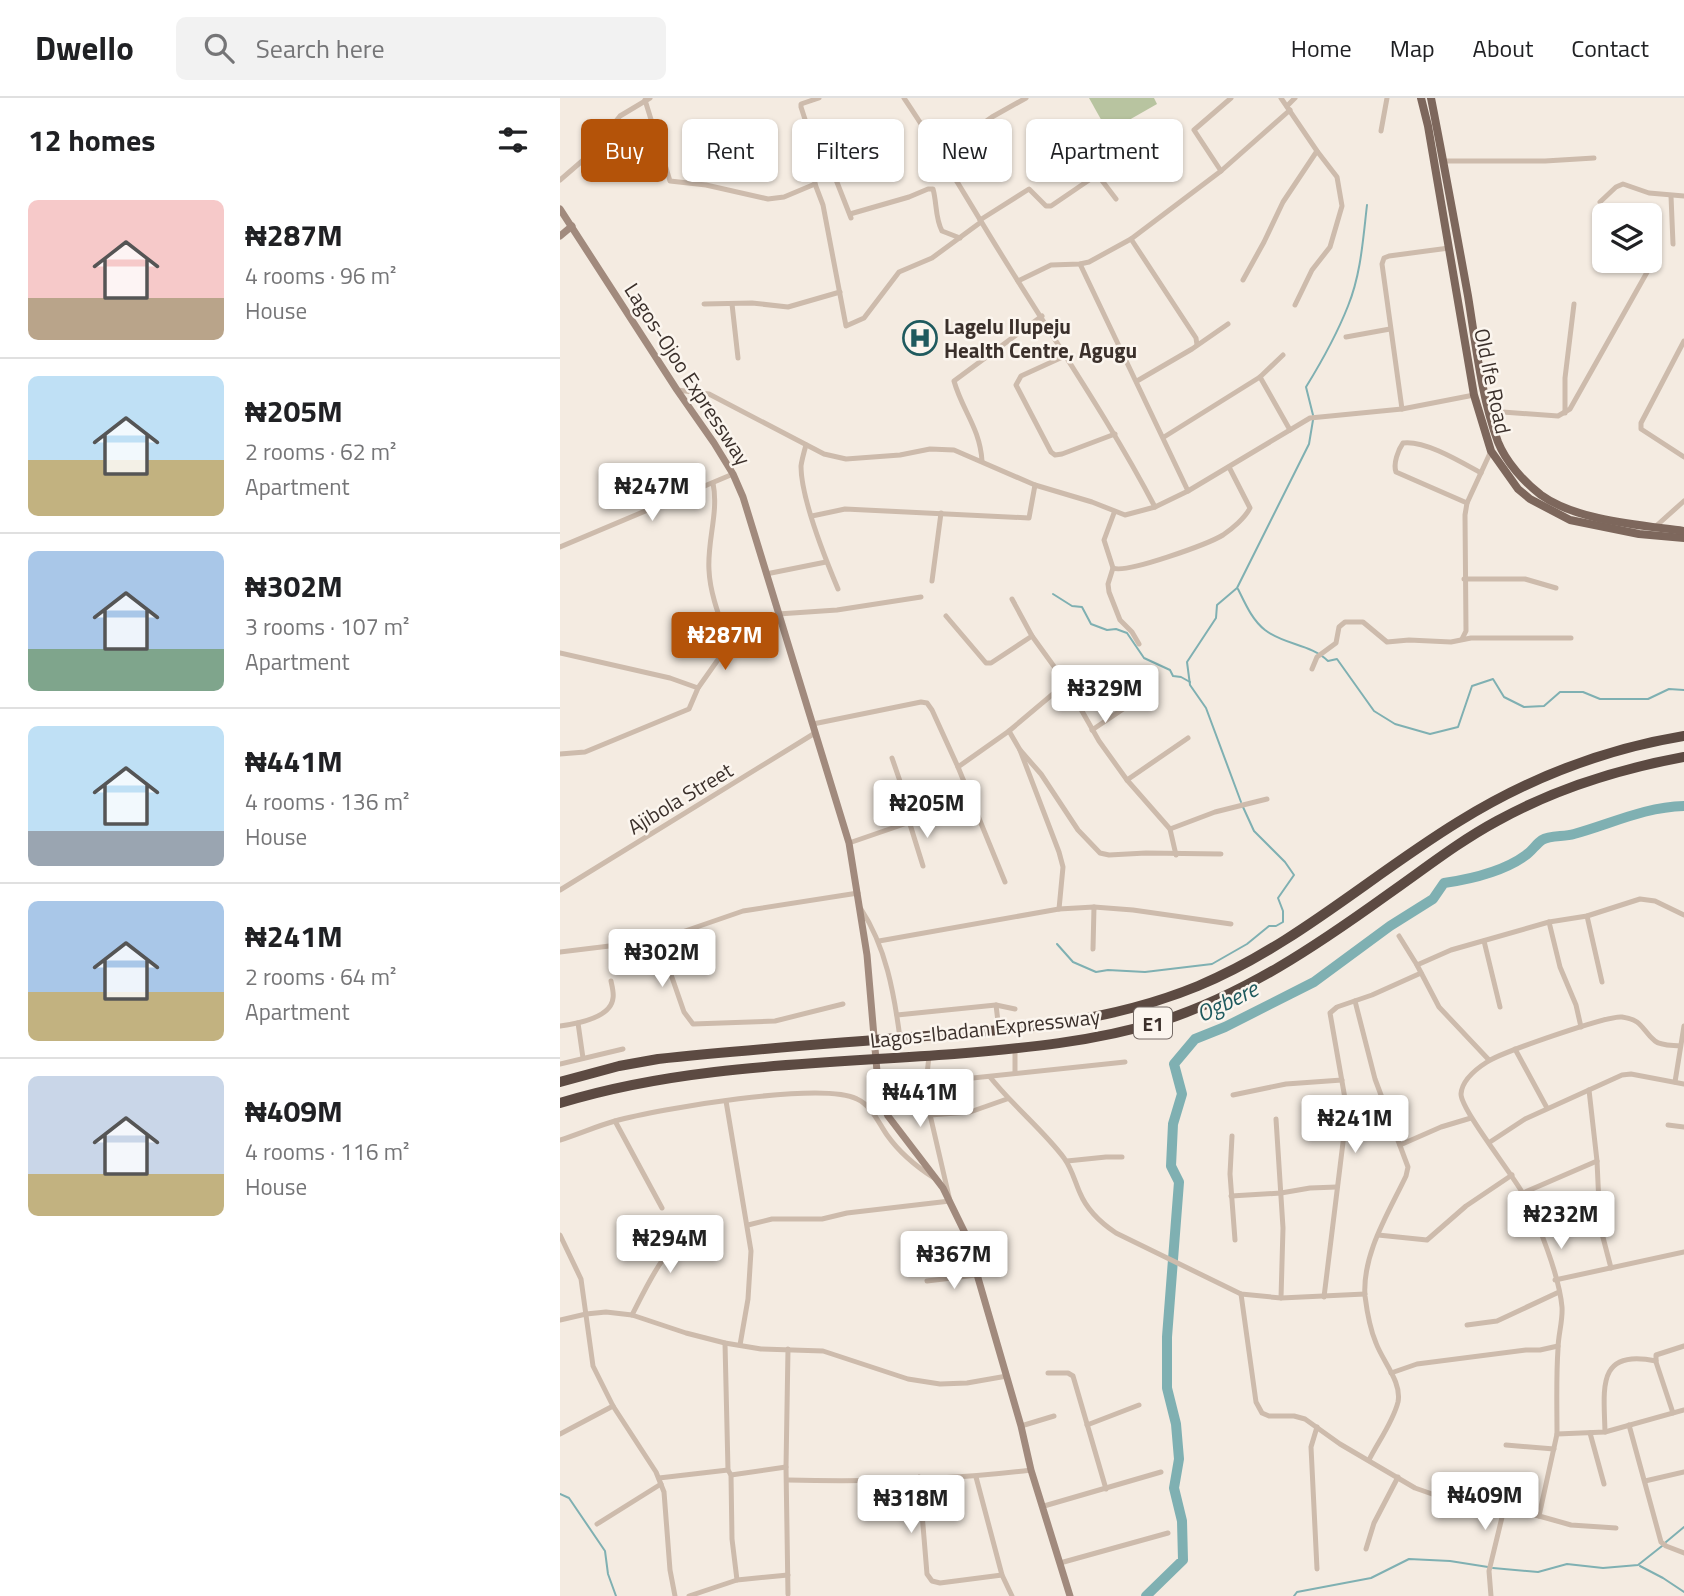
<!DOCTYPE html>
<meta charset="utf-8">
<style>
:root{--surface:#fff;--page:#f2f2f2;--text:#202124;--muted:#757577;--line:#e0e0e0;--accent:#b45309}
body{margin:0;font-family:"Titillium Web",sans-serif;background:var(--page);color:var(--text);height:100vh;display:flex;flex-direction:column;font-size:26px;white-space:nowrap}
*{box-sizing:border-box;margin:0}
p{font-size:23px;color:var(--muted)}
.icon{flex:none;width:38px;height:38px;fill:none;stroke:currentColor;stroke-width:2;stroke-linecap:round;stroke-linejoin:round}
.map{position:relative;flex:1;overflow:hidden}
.drawer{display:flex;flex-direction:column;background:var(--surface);width:560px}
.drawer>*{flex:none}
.top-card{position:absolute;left:21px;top:21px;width:665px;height:63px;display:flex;gap:14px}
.controls{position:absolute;left:1032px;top:105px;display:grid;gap:14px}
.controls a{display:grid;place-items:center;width:70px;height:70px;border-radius:10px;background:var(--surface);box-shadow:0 2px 5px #0004;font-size:35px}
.price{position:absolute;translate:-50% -60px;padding:0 16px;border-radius:7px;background:#fff;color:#222;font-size:23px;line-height:46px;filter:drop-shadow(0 2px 4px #0008)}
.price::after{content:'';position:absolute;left:50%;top:42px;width:21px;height:16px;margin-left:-10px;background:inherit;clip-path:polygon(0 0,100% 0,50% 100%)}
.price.on{background:var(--accent);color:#fff}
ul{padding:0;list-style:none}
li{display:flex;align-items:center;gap:21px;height:175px;padding:0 28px}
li+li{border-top:2px solid var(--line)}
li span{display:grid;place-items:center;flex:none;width:196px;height:140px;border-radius:10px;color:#555}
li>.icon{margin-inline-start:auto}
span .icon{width:84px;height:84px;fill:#fffc;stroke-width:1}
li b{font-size:30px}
h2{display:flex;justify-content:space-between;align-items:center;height:84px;padding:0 28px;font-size:30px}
.pill{padding:0 24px;border-radius:10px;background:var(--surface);box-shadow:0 2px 5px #0004;font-size:24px;line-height:63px}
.pill.on{background:var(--accent);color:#fff}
header{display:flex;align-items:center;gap:42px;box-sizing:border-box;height:98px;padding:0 35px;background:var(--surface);border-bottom:2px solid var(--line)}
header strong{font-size:33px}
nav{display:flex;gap:38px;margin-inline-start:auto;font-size:24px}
.search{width:490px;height:63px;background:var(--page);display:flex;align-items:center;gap:18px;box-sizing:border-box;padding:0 24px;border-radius:10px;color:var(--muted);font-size:26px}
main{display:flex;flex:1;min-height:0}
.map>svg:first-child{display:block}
.green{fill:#b8c4a0}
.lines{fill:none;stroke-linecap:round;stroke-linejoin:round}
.stream{stroke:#7fb0b2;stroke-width:2}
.river{stroke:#7fb0b2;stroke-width:10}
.street{stroke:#cdbbac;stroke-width:5}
.secondary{stroke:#a18a7d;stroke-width:7}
.primary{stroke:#7d675c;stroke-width:8}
.highway{stroke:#5c4a42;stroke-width:10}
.labels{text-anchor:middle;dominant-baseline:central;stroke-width:5;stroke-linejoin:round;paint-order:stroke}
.shield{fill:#fbf5ee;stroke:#756b66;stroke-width:2}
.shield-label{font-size:19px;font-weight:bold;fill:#3b302b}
.poi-label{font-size:21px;font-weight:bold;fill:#3b302b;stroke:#fbf5ee;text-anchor:start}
.street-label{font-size:21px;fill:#3b302b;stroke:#fbf5ee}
.water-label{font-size:23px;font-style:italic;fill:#1f5a5e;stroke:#fbf5ee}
</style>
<header>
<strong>Dwello</strong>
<div class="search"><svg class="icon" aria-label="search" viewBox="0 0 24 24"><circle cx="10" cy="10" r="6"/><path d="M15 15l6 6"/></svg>Search here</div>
<nav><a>Home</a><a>Map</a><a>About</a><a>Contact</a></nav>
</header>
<main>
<section class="drawer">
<h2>12 homes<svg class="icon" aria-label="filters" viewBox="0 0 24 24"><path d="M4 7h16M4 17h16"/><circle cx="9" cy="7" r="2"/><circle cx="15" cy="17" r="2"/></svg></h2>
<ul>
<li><span style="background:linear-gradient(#f6c9c9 70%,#b9a48a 0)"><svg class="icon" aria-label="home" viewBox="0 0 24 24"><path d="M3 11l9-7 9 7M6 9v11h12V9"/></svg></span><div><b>₦287M</b><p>4 rooms · 96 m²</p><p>House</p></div></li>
<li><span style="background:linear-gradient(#bfe0f5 60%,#c2b280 0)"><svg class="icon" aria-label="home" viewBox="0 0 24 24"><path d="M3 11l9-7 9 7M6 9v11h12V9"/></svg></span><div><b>₦205M</b><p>2 rooms · 62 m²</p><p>Apartment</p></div></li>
<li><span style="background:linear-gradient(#a9c7e8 70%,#7fa58c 0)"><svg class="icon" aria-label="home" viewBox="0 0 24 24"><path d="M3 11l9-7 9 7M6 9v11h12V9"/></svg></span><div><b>₦302M</b><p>3 rooms · 107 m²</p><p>Apartment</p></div></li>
<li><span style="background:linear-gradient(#bfe0f5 75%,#9aa5b1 0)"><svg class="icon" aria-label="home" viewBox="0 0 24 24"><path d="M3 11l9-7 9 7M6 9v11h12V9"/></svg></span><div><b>₦441M</b><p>4 rooms · 136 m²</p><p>House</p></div></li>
<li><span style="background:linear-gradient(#a9c7e8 65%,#c2b280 0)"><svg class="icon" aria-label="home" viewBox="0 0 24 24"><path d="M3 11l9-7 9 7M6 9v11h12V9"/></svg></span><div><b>₦241M</b><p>2 rooms · 64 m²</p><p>Apartment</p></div></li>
<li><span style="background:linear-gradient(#c9d6e8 70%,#c2b280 0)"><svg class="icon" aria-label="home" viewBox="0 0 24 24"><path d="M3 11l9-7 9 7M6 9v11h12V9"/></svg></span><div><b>₦409M</b><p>4 rooms · 116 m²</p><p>House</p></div></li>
</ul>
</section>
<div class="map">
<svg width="1124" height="1498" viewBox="0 0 1124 1498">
<rect width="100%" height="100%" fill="#f4ebe1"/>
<!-- green -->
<polygon class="green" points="529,0 594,0 597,6 548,34"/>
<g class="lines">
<!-- stream -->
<g class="stream">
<path d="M 753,317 L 746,289 C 762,263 777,236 788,208 C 801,176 803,141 807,107"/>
<path d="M 678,491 C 685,505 692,522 705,532 C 724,547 751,546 768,563 L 777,561 L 814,613 L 835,626 L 870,636 L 898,629 L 912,588 L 933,581 L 944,599 L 964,609 L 984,608 L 1000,594 L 1023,594 L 1040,601 L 1088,601 L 1109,591 L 1124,592"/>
<polyline points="493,496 512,508 522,509 531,526 547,532 556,531 567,535 584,560 610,572 613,578 621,579 630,584"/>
<polyline points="681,704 646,610 630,587 627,564 656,520 657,507 677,490 749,346 753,322"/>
<polyline points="497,846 513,864 536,874 548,872 585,874 652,866 687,846 709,828 716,828 723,824 723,813 718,800 734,777 725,764 694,733 683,709"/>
<polyline points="0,1396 9,1400 45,1453 48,1476 56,1498"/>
<polyline points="1106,1444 1124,1429"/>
<polyline points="1080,1468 1103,1480 1124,1494"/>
<polyline points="933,1470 978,1474 1007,1466 1043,1470 1078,1467 1102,1448"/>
<polyline points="734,1498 737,1494 811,1480 849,1461 890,1463 928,1469"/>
</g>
<!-- river -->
<path class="river" d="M 586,1498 L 623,1462 L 622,1423 L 614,1390 L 619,1361 L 616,1326 L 607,1290 L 607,1239 L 619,1084 L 611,1068 L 613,1026 L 622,996 L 614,966 L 635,941 L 665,929 L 754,884 L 830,828 L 873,801 L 884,785 C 911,781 943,774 966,757 C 972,753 976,746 982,742 C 990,737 1004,739 1014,736 C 1051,726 1084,709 1124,708"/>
<!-- street -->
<g class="street">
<polyline points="259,0 241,6 241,9 254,49 255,86 263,107 286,228 304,220 339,174 372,160 421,124"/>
<path d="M 344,0 C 382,56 415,115 451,172 C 500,251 552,327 595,409"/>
<polyline points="721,0 757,53 777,79 782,108 770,149 752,172 735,207"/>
<polyline points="85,2 110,83 146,87 208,101 224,99 255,86"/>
<polyline points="727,8 735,0"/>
<polyline points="821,33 827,0"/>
<polyline points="254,49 271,69 291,120"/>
<polyline points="381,55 432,19 466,0"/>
<polyline points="883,63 985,63 1034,60"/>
<polyline points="661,73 634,32 671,0"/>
<polyline points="0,82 29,57 60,18 90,0"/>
<polyline points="1111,98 1113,146"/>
<polyline points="1040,104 1056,89 1063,86 1089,95 1124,98"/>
<path d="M 290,116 L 349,99 L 368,91 L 373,91 C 377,105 375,120 382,133 L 400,140"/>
<polyline points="420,122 469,91 486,108 491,108 535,78 540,80 556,101"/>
<polyline points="571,141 636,240 637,247"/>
<polyline points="520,166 628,393"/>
<polyline points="683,182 704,144 723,104 757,53"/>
<polyline points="458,183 491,167 520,166 529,164 571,141 661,73 730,12"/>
<polyline points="144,206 192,205 228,209 280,194"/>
<polyline points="172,206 178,260"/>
<polyline points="786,239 830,231"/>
<polyline points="1124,243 1081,325 1081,331 1124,359"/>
<polyline points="507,257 461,278 456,287 491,354 495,357 502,356 555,336"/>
<polyline points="700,279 730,332"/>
<polyline points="577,283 632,251 668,226"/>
<polyline points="117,292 149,296 264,356 286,361 340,357 370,351 394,352 475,387 532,404 565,417 595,409 628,393 750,320 842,311 914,297"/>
<polyline points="842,311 822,166 824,160 829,158 889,150"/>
<polyline points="929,313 998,318 1010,311 1099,153"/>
<polyline points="1005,315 1005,280 1014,206"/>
<polyline points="604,339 700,279 723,257"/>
<path d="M 246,347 C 244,354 242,361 241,368 C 241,401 265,460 278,491"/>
<path d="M 422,363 C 420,330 402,312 394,283 L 482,218"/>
<path d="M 907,405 L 836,374 C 833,366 838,352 843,345 C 865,342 901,364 921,375"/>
<polyline points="554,415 544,442 553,470 548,486 549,494 560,522 572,534 579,546"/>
<polyline points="252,418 285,411 469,420 475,387"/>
<polyline points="1095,429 1124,403"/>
<polyline points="0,449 173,376"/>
<path d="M 553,470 C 566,476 648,446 663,437 C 672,431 685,420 690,410 L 669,369"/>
<polyline points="206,476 266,464"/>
<polyline points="904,481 965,481 996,490"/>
<polyline points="372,483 381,415"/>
<polyline points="452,501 472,538 506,585 539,643 567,682 610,731 616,757"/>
<polyline points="218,516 277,512 361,499"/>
<polyline points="386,518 426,565 431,565 472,538"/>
<polyline points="902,541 906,533 905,417 907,405 931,353"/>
<polyline points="0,555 110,580 138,590"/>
<polyline points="752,571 757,559 776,545 779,529 785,524 803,524 827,544 849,542 891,544 911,540 1011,540"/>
<polyline points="253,626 361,604 367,605 372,612 398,669 445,784"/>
<polyline points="532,632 584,597"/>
<polyline points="449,633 460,652 499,754 503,769 499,811"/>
<polyline points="460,652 481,676 518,732 540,755 549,757 586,755 661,756"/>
<path d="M 0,656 L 25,654 L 129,611 L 138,590 L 169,546 C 161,523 150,497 149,472 C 147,443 159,414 153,385"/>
<polyline points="332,660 353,721"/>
<polyline points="398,669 449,633 506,585"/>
<polyline points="567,682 628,640"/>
<polyline points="349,723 363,768"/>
<polyline points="610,731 655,714 707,701"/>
<polyline points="289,745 411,703"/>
<polyline points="0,792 255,635"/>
<path d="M 301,811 C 326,849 334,895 340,940"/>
<polyline points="1027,818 1042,884"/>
<polyline points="989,824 1000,869 1016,907 1021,929"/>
<polyline points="839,838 857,867 879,909 929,962"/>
<polyline points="99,842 124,914 133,926 215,923 283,906"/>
<polyline points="319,843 499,811 534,809 573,812 671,826"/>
<polyline points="924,843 940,909"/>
<polyline points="533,851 534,809"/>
<polyline points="0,854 99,842 183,813 298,795"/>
<polyline points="857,867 891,852 989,824 1027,818 1080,801 1095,803 1124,817"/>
<path d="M 795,903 L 815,981 L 848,1069 L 846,1078 C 829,1114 802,1156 805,1198 C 807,1214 810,1231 816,1245 C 823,1264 842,1284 838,1304 C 833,1324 818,1344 809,1362"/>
<polyline points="436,907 439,932"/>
<polyline points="337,917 436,907 455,911"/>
<polyline points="18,925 23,960"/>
<path d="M 0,928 C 15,926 51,920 53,900 C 54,895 52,888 51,883"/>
<polyline points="455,950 455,975"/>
<polyline points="955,951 987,1010"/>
<polyline points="0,966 63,951"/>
<path d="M 430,979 C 453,1008 484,1033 504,1060 C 512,1071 515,1084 520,1095 C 527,1112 541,1125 556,1135 L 681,1196 L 721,1200 L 805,1196"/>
<polyline points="1115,984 1124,928"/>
<polyline points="365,985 565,964"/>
<polyline points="1029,992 1037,1063 1040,1128 1051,1170"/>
<polyline points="673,997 726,986 782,982"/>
<polyline points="166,1003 191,1153 188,1201 180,1247"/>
<polyline points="370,1017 410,1014 447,1001"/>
<polyline points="716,1021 723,1130 721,1200"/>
<polyline points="55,1023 102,1110"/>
<polyline points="1108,1027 1124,1029"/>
<polyline points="672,1038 670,1076 675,1142"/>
<path d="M 0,1042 C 19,1036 37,1028 55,1023 C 97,1011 262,983 297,1001 C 312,1008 318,1024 327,1037 C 339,1054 357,1069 374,1080"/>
<polyline points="930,1044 965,1021 1062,977 1071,976 1124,986"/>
<polyline points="840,1047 881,1029 911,1020"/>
<polyline points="507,1063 546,1059 562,1059"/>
<polyline points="963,1095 1037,1063"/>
<polyline points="671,1098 721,1095 750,1090 777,1089"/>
<polyline points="188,1127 212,1121 262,1121 287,1115 390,1103 365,995 369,958"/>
<polyline points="0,1137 21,1181 33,1268 53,1308 96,1374 104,1394 110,1472 115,1498"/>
<polyline points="818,1137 867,1142 906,1108 952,1077"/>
<polyline points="995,1182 1124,1154"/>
<polyline points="367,1183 416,1177"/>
<polyline points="681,1196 696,1304 702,1315 709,1318 734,1318 745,1321 780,1346 855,1390 875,1397 979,1418 997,1336 1045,1334 1124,1312"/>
<polyline points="764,1199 787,1012 770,915 777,909 812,897 861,875"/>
<path d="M 72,1217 C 82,1198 106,1145 127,1139 C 134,1137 143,1138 150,1138"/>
<polyline points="0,1222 26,1216 46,1214 72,1217 126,1235 165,1245 201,1251 263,1253 348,1281 380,1286 407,1285 447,1278"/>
<polyline points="907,1227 937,1223 999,1194"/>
<polyline points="165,1245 168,1372 171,1377 172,1441 177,1482"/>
<polyline points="228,1251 226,1369 228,1496"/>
<polyline points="488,1275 508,1275 513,1278 546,1391"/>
<polyline points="831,1275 857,1266 966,1252 980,1252 998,1248"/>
<polyline points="1113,1315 1096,1264 1096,1257 1124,1248"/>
<polyline points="527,1327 579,1307"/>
<polyline points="1069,1327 1101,1444 1106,1448 1124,1455"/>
<polyline points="461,1328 494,1318"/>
<polyline points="757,1329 751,1349 757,1471"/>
<path d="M 1045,1334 C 1044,1291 1036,1250 1096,1263"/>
<polyline points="1030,1335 1044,1386"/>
<polyline points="0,1336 53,1308"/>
<path d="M 997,1336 C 997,1308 996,1279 998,1251 C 998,1237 1003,1223 1002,1209 C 999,1177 979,1127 965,1099 C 954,1078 901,1012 901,996 C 902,982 916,971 927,964 C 940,955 1048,917 1062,919 C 1084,922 1081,932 1095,943 C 1101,948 1113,947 1120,948"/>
<polyline points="946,1347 994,1351"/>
<polyline points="171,1377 226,1369"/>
<polyline points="359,1379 367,1476 372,1483 380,1485 442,1477"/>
<polyline points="416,1379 442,1477 452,1498"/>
<polyline points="99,1380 168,1372"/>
<path d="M 228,1382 C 309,1384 391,1382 471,1372"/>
<polyline points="1085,1383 1124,1374"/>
<polyline points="484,1408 601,1374"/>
<polyline points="979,1418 1011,1427 1056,1430"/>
<polyline points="37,1426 101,1386"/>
<polyline points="806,1451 814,1425 838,1379"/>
<polyline points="500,1465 608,1435"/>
<polyline points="129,1498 177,1482 228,1477"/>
<polyline points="931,1498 929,1473 944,1411"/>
</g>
<!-- secondary -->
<g class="secondary">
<polyline points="0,111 117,292 154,345 173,376 183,399 289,745 307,857 319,997 328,1018 383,1090 405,1135 461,1328 471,1372 510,1498"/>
<polyline points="0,138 12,128"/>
</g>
<!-- primary -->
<g class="primary">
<polyline points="861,0 868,28 914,297 931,353 958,391 970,401 1010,422 1079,436 1124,440"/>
<path d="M 871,0 C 884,66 896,132 908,198 C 916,247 921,298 938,344 C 946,364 964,384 981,397 C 1017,423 1081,427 1124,433"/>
</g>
<!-- highway -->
<g class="highway">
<path d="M 0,984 L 59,968 L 98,961 C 182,952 267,946 351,939 C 449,932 546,926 638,888 C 734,848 810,778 898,724 C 967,681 1045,651 1124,638"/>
<path d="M 0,1005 C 127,966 263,966 394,956 C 464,950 534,944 602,923 C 685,896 756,848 827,797 C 863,772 898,744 937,723 C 995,691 1059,671 1124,659"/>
</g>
</g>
<!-- icons -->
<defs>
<g id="hospital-ring" transform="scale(1.75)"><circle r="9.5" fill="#fbf5ee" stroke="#1f5a5e" stroke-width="1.5"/><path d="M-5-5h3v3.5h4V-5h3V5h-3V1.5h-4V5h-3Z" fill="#1f5a5e"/></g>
</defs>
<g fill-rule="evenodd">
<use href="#hospital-ring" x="360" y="240"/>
</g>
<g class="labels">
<!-- shield labels -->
<rect class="shield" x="574" y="909.5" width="38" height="31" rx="5"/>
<g class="shield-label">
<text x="593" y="925">E1</text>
</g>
<!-- poi labels -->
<g class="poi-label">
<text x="384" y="228">Lagelu Ilupeju<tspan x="384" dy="24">Health Centre, Agugu</tspan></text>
</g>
<!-- street labels -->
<g class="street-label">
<text transform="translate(128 276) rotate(57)">Lagos-Ojoo Expressway</text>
<text transform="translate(933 283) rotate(78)">Old Ife Road</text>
<text transform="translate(120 700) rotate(-31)">Ajibola Street</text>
<text transform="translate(425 930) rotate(-6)">Lagos-Ibadan Expressway</text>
</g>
<!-- water labels -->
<g class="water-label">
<text transform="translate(667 903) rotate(-26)">Ogbere</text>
</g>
</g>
</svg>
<div class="controls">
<a><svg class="icon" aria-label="layers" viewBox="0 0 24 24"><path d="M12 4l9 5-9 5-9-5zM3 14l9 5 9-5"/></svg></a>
</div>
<b class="price" style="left:92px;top:425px">₦247M</b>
<b class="price on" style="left:165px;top:574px">₦287M</b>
<b class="price" style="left:545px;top:627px">₦329M</b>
<b class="price" style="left:367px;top:742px">₦205M</b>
<b class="price" style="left:102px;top:891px">₦302M</b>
<b class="price" style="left:360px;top:1031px">₦441M</b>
<b class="price" style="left:795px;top:1057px">₦241M</b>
<b class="price" style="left:1001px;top:1153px">₦232M</b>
<b class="price" style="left:110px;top:1177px">₦294M</b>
<b class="price" style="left:394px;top:1193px">₦367M</b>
<b class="price" style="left:925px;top:1434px">₦409M</b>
<b class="price" style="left:351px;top:1437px">₦318M</b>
<div class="top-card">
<a class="pill on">Buy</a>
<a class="pill">Rent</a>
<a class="pill">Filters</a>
<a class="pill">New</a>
<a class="pill">Apartment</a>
</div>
</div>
</main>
